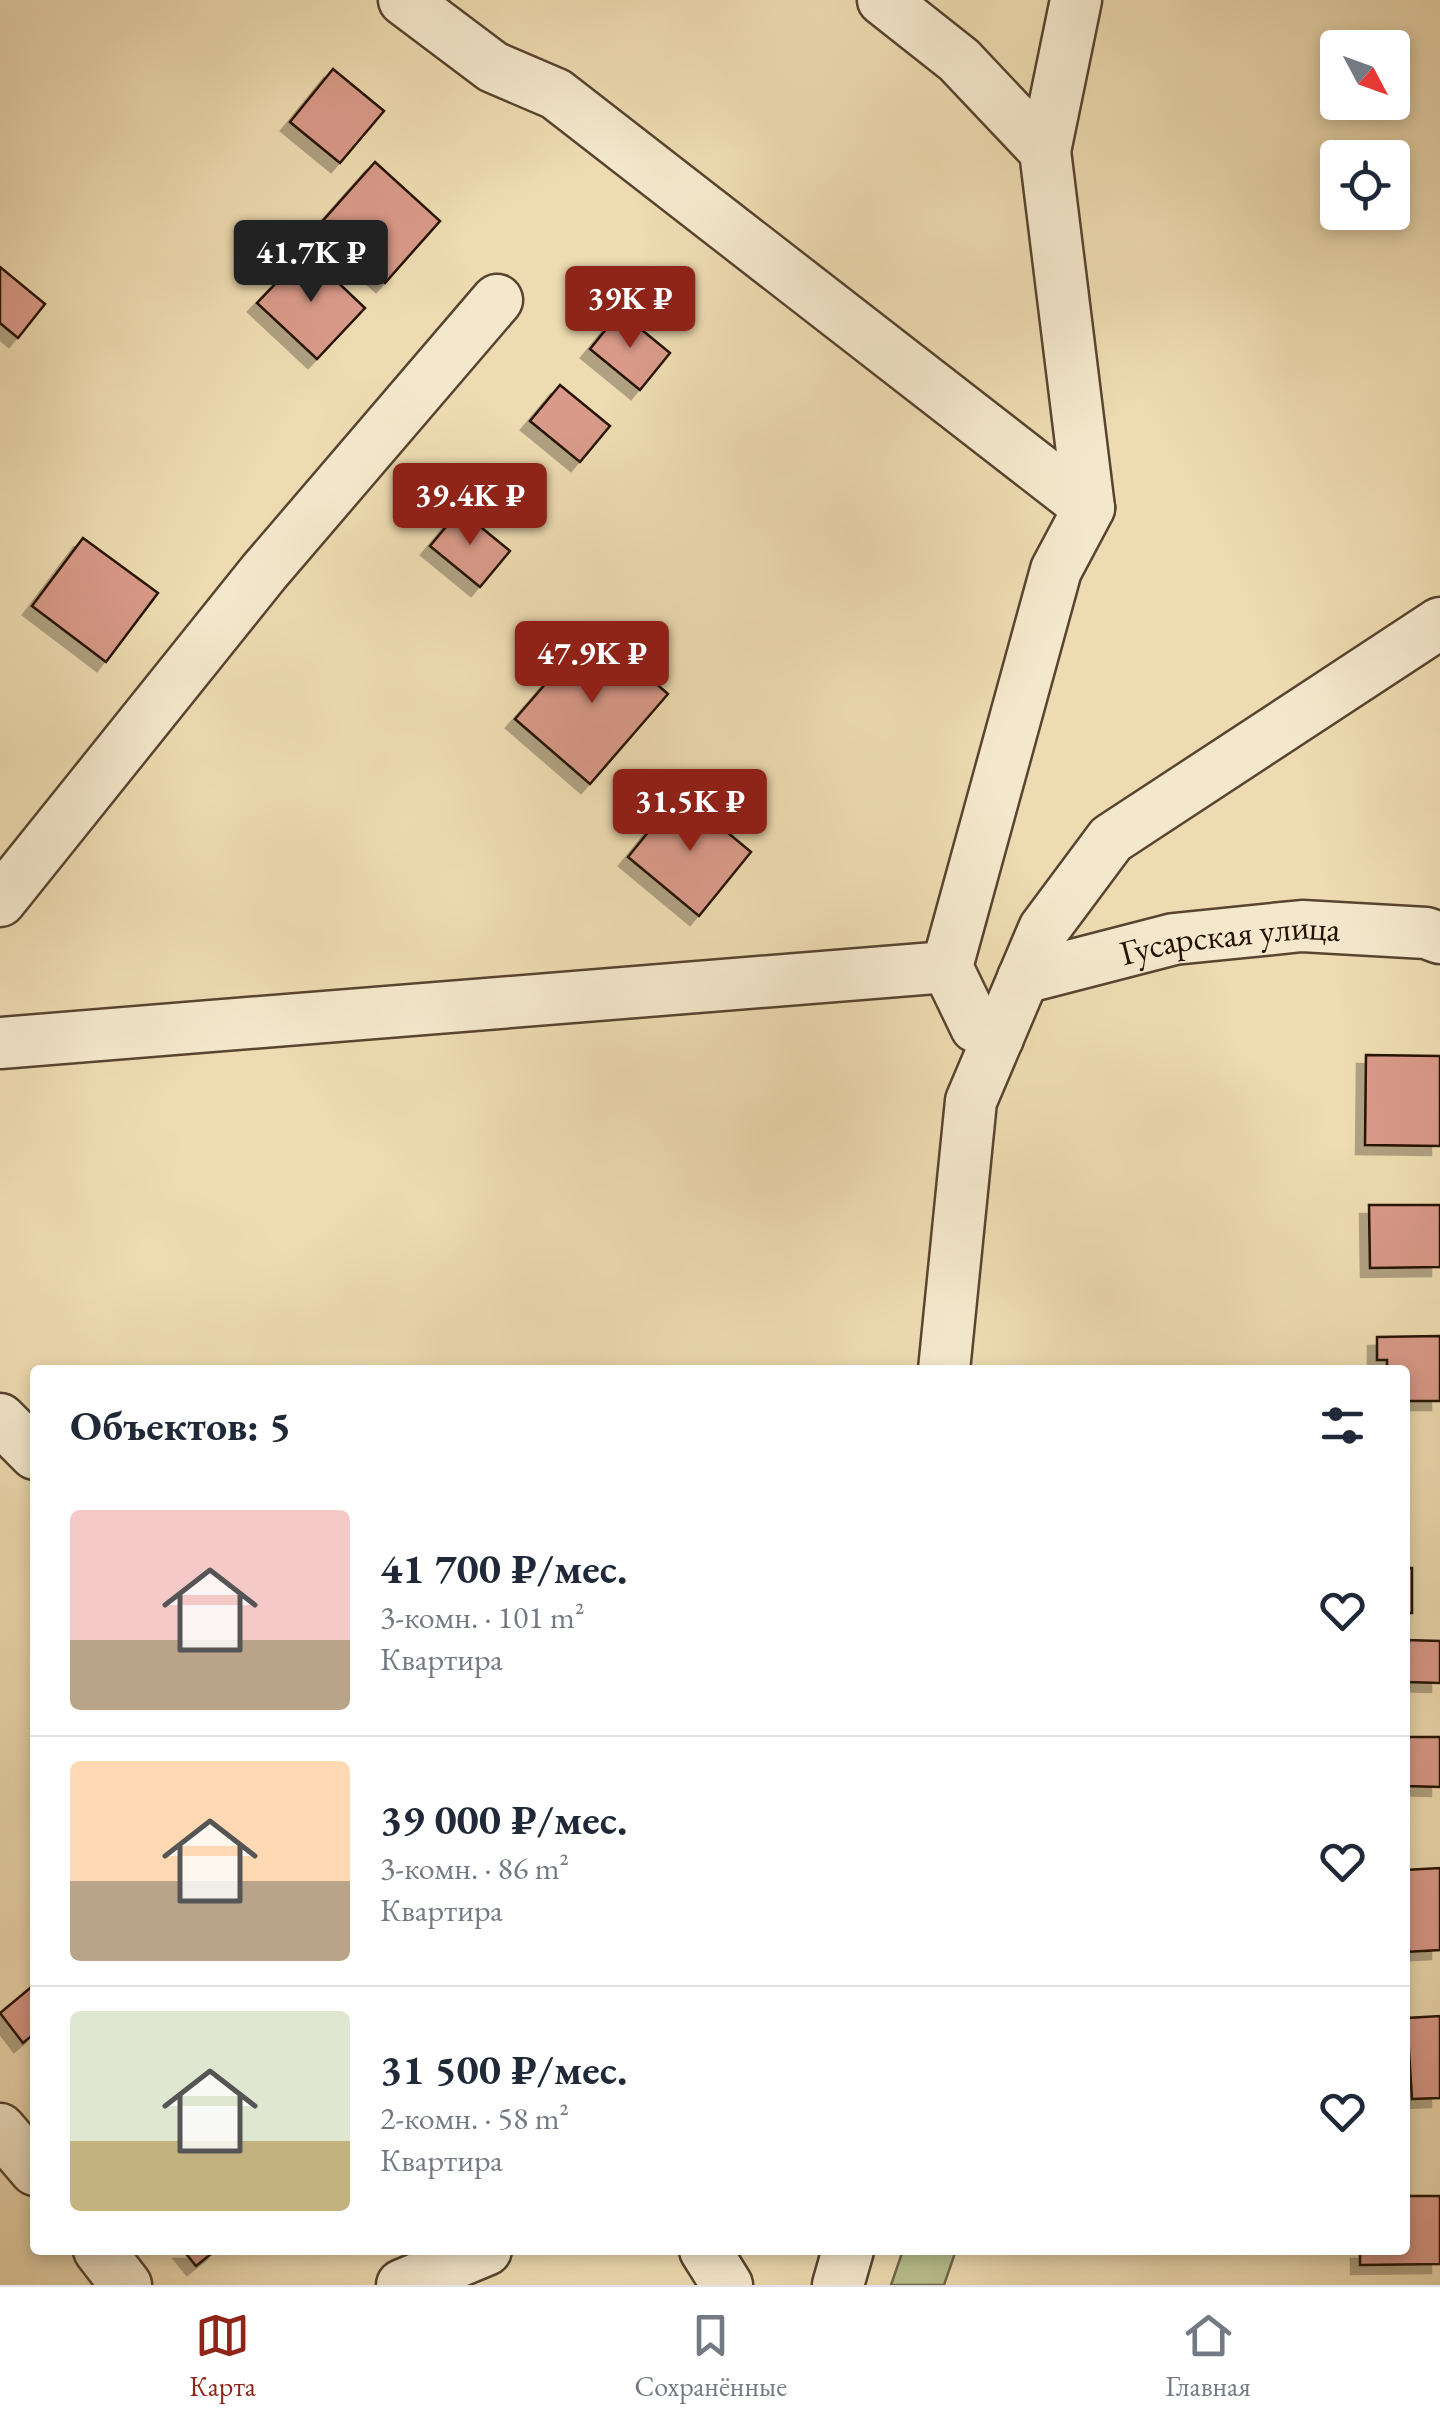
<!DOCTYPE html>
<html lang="ru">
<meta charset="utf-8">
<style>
:root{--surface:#fff;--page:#f2f2f3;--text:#1f2937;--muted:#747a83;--line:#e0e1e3;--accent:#8f2418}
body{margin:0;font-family:"EB Garamond",serif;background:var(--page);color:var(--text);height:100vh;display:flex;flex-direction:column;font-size:38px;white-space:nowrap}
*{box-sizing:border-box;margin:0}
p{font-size:32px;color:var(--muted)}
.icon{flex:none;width:55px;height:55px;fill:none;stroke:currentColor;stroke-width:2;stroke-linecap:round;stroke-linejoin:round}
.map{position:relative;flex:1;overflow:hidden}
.drawer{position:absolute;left:30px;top:1365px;width:1380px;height:890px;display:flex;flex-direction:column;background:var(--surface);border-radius:10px;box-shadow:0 5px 15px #0003}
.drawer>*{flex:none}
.needle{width:65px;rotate:131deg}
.fabs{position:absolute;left:1320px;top:30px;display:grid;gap:20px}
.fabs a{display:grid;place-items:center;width:90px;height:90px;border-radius:10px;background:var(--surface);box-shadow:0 5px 15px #0003;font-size:50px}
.price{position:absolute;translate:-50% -85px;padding:0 22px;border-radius:10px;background:var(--accent);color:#fff;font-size:32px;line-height:65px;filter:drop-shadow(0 2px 5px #0008)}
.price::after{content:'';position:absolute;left:50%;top:60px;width:30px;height:22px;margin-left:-15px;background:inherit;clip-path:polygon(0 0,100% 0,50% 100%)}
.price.on{background:#222;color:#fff}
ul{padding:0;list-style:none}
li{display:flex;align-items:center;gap:30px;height:250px;padding:0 40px}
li+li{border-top:2px solid var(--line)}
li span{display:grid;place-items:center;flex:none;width:280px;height:200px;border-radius:10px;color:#555}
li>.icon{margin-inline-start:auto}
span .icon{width:120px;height:120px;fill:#fffc;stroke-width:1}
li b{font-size:42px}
h2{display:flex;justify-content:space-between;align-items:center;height:120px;padding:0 40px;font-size:42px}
.tab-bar{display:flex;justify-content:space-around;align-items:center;height:140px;border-top:2px solid var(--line);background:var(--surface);font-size:28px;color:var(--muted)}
.tab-bar a{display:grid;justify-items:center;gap:5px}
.tab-bar .on{color:var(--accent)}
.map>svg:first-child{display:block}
.green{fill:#b8c08d;stroke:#6f6949;stroke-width:2.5}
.building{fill:#d99a89;stroke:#261205;stroke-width:2.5;filter:url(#shadow)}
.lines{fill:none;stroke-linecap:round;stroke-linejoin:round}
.minor-casing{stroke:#584430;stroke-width:55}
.minor{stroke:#f4e8cc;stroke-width:50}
.labels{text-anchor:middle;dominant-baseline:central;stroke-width:8;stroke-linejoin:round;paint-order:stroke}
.street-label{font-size:35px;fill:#261205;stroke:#f4e8cc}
</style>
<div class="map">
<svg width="1440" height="2285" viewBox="0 0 1440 2285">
<defs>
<filter id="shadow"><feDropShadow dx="-9" dy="9" stdDeviation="0" flood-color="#0004"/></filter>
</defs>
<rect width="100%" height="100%" fill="#eedbb1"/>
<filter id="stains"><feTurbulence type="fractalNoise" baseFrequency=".002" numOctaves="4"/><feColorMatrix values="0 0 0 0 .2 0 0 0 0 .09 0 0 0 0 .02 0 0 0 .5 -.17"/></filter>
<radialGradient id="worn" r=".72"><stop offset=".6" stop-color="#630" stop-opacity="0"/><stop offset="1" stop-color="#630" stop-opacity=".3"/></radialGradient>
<!-- green -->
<polygon class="green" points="903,2250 956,2250 944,2285 891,2285"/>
<!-- building -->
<g class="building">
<polygon points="333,69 384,111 340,163 290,122"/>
<polygon points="375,162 440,221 385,283 320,224"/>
<polygon points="306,252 365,308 317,359 257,303"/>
<polygon points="0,267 45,304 18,338 0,323"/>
<polygon points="620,312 670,353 640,390 590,349"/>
<polygon points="560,385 610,426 580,462 530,421"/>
<polygon points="460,510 510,551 480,587 430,546"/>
<polygon points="83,538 158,593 106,662 32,606"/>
<polygon points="593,629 668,694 590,784 515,719"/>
<polygon points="680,793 751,852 699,916 628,857"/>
<polygon points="1366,1055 1440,1056 1440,1146 1365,1145"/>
<polygon points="1369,1205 1440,1205 1440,1267 1370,1268"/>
<polygon points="1440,1336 1440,1401 1405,1401 1405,1370 1387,1370 1387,1360 1377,1360 1377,1337"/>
<rect x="1405" y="1568" width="7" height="45"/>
<polygon points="1405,1640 1440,1641 1440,1683 1405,1682"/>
<polygon points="1405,1737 1440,1737 1440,1787 1405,1786"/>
<polygon points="1440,1868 1440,1950 1405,1952 1405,1870"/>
<polygon points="35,1984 35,2033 23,2043 0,2013"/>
<polygon points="1440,2016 1440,2098 1412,2099 1407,2018"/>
<polygon points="1405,2196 1440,2196 1440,2264 1360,2265 1360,2250 1405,2250"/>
<polygon points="183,2250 216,2250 196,2266"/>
</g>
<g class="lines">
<!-- minor casing -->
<g class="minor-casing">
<g id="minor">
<polyline points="404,0 493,67 556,94 1089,508"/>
<polyline points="883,0 959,60 1045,151 1089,508 1056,570 947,967 976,1027 998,1038"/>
<polyline points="1045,151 1076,0"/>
<polyline points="0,901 264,572 497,300"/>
<path id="s1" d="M 1023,978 L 1174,939 L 1302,926 L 1426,933 L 1440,938"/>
<polyline points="0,1043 947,967"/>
<polyline points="944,1370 971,1101 1044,929 1111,839 1440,623"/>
<polyline points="0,1419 35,1454"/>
<polyline points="0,2129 35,2170"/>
<polyline points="99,2250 126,2285"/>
<polyline points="705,2250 727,2285"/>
<polyline points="402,2285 486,2250"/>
<polyline points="838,2285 848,2250"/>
</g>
</g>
<!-- minor -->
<use href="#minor" class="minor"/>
</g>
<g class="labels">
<!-- street labels -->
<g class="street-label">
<text stroke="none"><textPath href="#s1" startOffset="212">Гусарская улица</textPath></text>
</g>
</g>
<rect width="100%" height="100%" filter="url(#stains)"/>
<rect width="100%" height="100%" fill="url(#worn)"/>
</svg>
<div class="fabs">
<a><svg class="needle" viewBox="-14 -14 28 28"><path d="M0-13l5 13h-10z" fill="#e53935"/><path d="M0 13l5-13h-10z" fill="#747a83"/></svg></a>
<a><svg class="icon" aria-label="locate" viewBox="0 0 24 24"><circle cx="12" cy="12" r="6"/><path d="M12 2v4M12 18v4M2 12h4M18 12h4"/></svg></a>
</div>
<b class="price on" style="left:311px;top:305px">41.7K ₽</b>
<b class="price" style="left:630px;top:351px">39K ₽</b>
<b class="price" style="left:470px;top:548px">39.4K ₽</b>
<b class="price" style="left:592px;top:706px">47.9K ₽</b>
<b class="price" style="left:690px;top:854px">31.5K ₽</b>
<section class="drawer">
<h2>Объектов: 5<svg class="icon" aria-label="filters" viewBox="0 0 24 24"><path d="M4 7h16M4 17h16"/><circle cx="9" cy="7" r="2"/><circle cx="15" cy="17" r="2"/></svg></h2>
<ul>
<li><span style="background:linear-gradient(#f6c9c9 65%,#b9a48a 0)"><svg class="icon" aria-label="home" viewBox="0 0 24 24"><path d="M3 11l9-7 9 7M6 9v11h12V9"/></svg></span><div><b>41 700 ₽/мес.</b><p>3-комн. · 101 m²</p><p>Квартира</p></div><svg class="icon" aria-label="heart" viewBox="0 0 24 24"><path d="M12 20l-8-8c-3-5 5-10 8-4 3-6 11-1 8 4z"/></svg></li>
<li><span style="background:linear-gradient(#ffd9b3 60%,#b9a48a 0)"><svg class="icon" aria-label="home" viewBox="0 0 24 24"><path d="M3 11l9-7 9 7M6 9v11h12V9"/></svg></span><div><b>39 000 ₽/мес.</b><p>3-комн. · 86 m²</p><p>Квартира</p></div><svg class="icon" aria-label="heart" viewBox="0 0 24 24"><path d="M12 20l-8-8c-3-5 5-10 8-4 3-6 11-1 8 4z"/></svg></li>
<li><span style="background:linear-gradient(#dfe7d0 65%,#c2b280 0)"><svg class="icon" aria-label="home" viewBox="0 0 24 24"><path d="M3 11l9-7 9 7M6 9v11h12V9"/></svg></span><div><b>31 500 ₽/мес.</b><p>2-комн. · 58 m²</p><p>Квартира</p></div><svg class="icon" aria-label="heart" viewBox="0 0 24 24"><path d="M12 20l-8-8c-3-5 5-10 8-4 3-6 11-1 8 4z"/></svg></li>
</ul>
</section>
</div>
<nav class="tab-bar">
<a class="on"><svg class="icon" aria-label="map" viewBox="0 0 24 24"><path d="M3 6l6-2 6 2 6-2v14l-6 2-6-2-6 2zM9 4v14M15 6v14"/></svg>Карта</a>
<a><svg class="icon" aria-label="saved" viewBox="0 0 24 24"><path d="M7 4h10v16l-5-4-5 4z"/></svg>Сохранённые</a>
<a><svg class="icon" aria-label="home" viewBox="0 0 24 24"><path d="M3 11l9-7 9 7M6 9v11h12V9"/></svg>Главная</a>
</nav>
